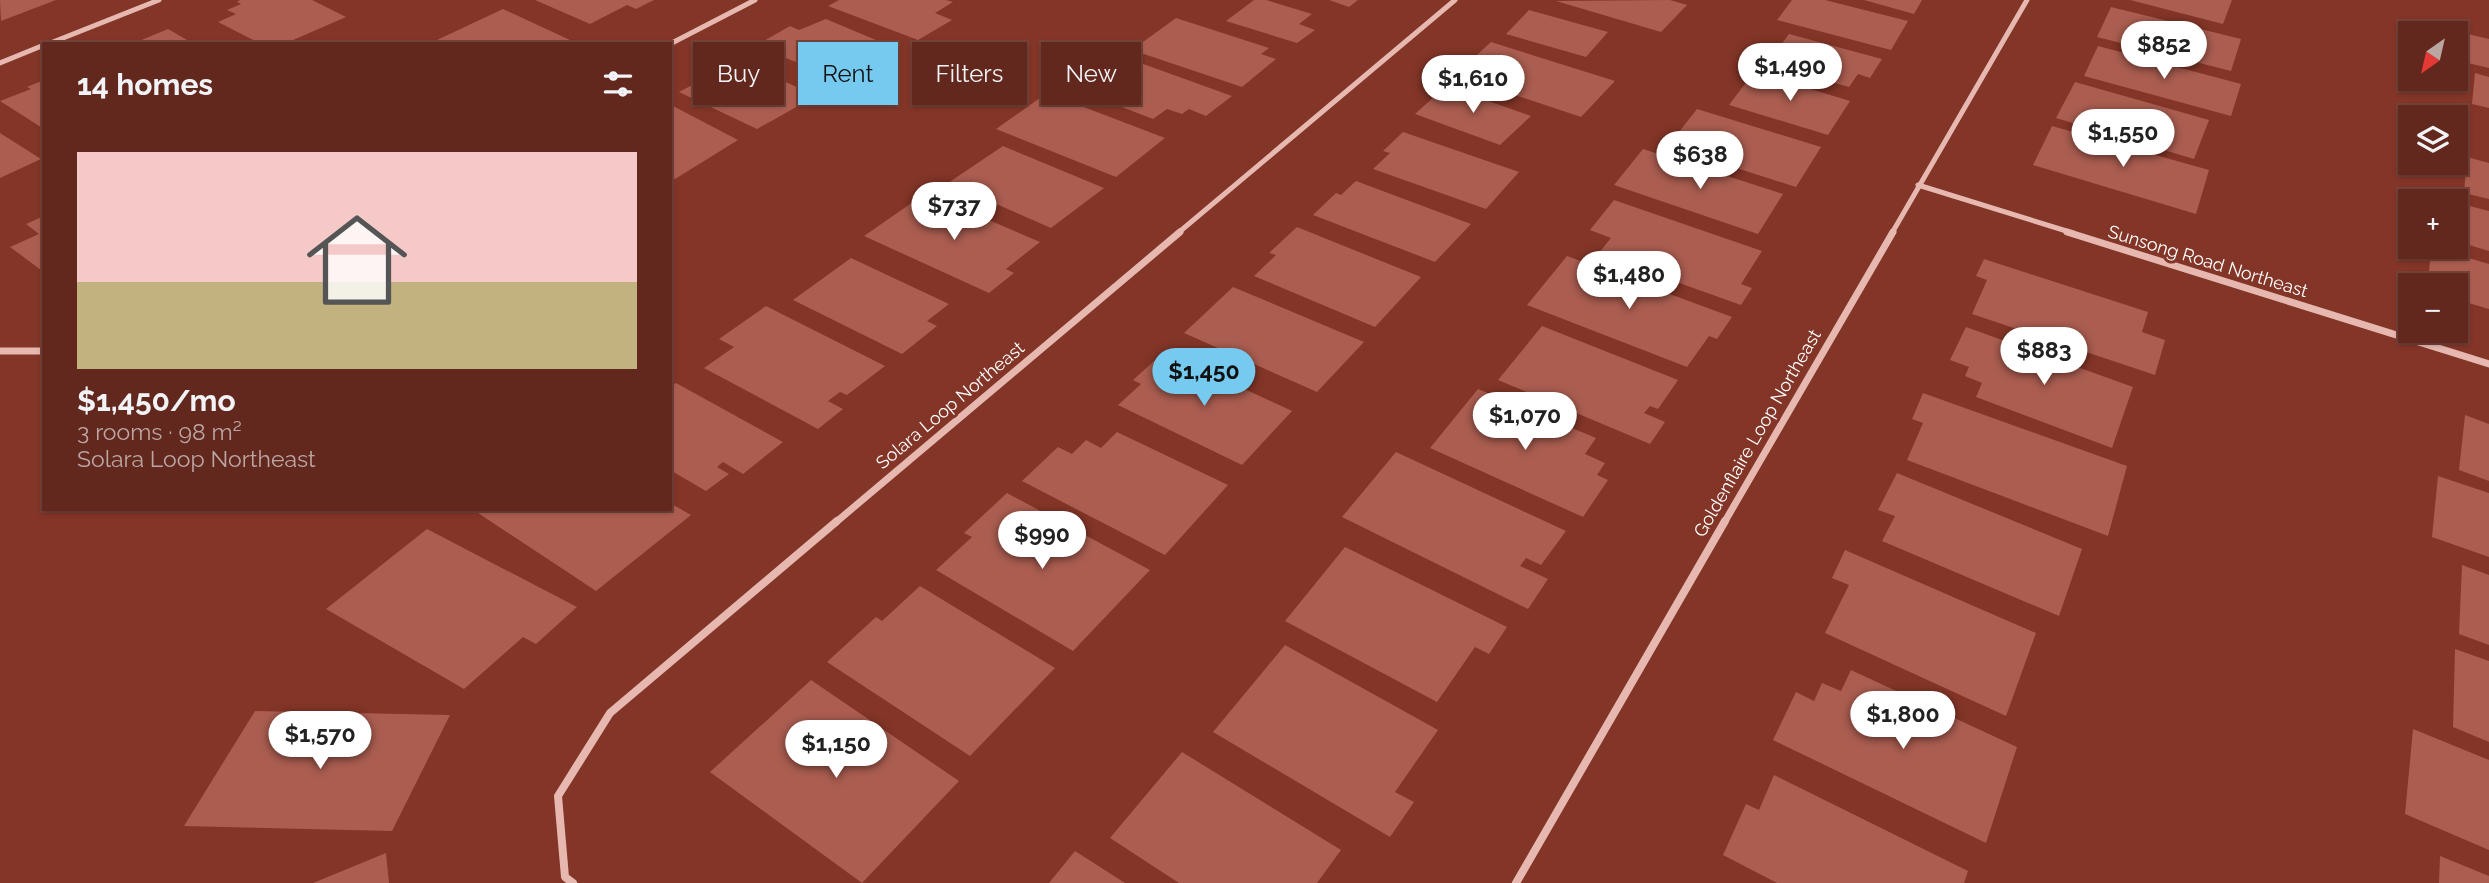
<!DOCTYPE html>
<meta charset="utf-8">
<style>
:root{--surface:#62281d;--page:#683026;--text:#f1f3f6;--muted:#bba6a4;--line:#76443b;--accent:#76caef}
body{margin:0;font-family:Raleway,sans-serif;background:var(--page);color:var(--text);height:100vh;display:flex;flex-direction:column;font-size:26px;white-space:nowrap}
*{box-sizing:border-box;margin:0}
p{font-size:23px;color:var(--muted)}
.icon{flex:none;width:38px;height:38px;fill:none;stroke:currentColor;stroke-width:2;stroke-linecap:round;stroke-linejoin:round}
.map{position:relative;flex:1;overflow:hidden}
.drawer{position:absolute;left:42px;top:42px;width:630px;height:469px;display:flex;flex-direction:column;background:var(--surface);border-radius:0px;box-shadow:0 2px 5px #0004,0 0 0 2px var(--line)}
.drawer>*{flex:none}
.banner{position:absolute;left:693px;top:42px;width:665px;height:63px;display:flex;gap:14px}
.needle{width:46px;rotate:214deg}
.fabs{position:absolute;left:2398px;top:21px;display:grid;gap:14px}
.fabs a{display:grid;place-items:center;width:70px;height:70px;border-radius:0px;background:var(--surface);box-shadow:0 2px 5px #0004,0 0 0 2px var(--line);font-size:35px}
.price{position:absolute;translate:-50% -60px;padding:0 16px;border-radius:24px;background:#fff;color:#222;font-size:23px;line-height:46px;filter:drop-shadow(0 2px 4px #0008)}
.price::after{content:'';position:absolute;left:50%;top:42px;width:21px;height:16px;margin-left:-10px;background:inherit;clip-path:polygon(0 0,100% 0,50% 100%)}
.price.selected{background:var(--accent);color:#111}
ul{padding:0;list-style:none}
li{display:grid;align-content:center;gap:14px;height:371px;padding:0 35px}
li span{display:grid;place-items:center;height:217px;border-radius:0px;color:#555}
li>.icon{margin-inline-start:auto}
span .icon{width:126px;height:126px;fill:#fffc;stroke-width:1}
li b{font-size:30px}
h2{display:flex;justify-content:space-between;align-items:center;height:84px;padding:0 35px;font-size:30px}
.pill{padding:0 24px;border-radius:0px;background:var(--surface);box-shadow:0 2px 5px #0004,0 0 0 2px var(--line);font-size:24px;line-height:63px}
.pill.selected{background:var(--accent);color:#111}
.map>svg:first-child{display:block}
.building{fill:#ab5d50}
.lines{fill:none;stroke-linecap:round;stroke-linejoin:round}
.street-far2{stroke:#e7b8b0;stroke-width:5}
.street-far1{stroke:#e7b8b0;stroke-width:7}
.street{stroke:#e7b8b0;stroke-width:8}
.labels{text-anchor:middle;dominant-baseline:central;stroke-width:6;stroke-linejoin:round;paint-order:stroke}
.street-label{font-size:18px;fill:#fff;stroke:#833527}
</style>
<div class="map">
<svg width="2489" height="883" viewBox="0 0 2489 883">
<rect width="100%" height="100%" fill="#833527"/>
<!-- building -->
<g class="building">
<polygon points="0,0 56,0 1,21"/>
<polygon points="240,0 312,0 346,17 284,44 261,44 218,22 236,14 227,10 241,4 237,2"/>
<polygon points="535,0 654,0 636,9 627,5 590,24"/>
<polygon points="839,0 946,0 953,2 935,13 952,20 918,40 828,6"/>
<polygon points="1254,0 1266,0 1312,14 1299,24 1315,30 1297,43 1226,21"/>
<polygon points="1329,0 1358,0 1349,7"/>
<polygon points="1670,0 1687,5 1661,32 1556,1"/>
<polygon points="1792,0 1825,0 1908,21 1891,50 1777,20"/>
<polygon points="1864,0 1922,0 1914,14"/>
<polygon points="2130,0 2232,0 2223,24"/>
<polygon points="2111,7 2241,39 2231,71 2097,37"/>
<polygon points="503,9 570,40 561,44 445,44 437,40"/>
<polygon points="1529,10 1608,32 1586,57 1506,34"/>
<polygon points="1176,18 1269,48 1261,54 1276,59 1242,87 1132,50"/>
<polygon points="826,19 895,48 837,78 755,46 790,26 799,30"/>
<polygon points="168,29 194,44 132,44"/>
<polygon points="2451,30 2489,39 2489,68 2455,60 2455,33 2451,33"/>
<polygon points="1789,34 1882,59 1870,78 1858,74 1849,87 1767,64"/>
<polygon points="1491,42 1615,81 1581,117 1455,75"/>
<polygon points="2098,46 2241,84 2231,116 2084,76"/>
<polygon points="732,57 816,96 757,129 679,92 696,83 693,78"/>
<polygon points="1135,61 1232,96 1206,116 1189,109 1182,114 1167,109 1153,119 1088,94"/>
<polygon points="1754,72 1850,101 1828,135 1729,105"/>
<polygon points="2475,73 2489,77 2489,108 2472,104"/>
<polygon points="44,80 44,129 0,101 31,89 27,87"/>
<polygon points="2075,82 2209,120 2194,159 2056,118"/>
<polygon points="1446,86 1531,116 1500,145 1415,114"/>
<polygon points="1047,93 1165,138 1116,177 996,129"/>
<polygon points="673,106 738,140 675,179 670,177 670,107"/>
<polygon points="1697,109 1821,147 1796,187 1668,146"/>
<polygon points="2052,126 2209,170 2196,214 2033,165"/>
<polygon points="1403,132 1519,172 1486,209 1373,169 1390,153 1383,151"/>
<polygon points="0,133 41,159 0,178"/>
<polygon points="1003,146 1104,188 1051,228 948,183"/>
<polygon points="1643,149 1783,194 1758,234 1614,185"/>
<polygon points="2467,157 2489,163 2489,199 2464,193"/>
<polygon points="1356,181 1471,224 1435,262 1313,215 1336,193 1341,195"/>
<polygon points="926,193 1040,242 1006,269 1014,273 989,293 864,236"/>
<polygon points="1614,200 1762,251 1741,284 1752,288 1741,305 1598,254 1611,238 1590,230"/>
<polygon points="2462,204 2489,211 2489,251 2459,242"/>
<polygon points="44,216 44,269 41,270 10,247 39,234 26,224"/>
<polygon points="1297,227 1421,277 1375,327 1254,276 1276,255 1269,253"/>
<polygon points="2431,247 2489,264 2489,309 2455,299 2455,285 2428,285"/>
<polygon points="1567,256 1732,317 1717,339 1709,336 1687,367 1527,305"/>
<polygon points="851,258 949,304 927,321 937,326 902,354 793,300"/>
<polygon points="1984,259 2148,312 2142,332 2165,340 2155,375 1972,314 1987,280 1976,276"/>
<polygon points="1233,287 1364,342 1317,392 1184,333"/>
<polygon points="766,306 885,366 847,395 840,392 828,401 843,409 818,429 704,368 734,347 719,339"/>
<polygon points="1542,326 1678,380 1658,409 1650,406 1644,413 1665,422 1650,444 1498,380"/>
<polygon points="1966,327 2133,387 2112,448 1976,397 1982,383 1965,376 1969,367 1950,360"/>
<polygon points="1164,352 1292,411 1242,465 1118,405 1141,384 1133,380"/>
<polygon points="676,383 783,442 743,474 723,462 717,467 729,474 706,491 670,470 670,387"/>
<polygon points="1478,389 1596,438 1585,454 1605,463 1597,475 1608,480 1583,517 1430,448"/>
<polygon points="1923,393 2127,466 2108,536 1907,460 1923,423 1912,419"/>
<polygon points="2465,415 2489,424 2489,481 2459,470"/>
<polygon points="1117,432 1228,485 1165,555 1022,481 1058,447 1072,454 1086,440 1101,448"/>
<polygon points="1396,452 1566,531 1541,565 1526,558 1520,566 1548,579 1528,609 1342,517"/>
<polygon points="1897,473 2082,549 2059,616 1882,541 1895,516 1878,510"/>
<polygon points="2438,476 2489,493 2489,557 2432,537"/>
<polygon points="1007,493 1150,570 1073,651 936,570 972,537 964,533"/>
<polygon points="670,503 691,515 596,591 472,509 670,509"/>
<polygon points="427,529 577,607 536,644 523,637 464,689 326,609"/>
<polygon points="1345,547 1507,627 1489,654 1475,647 1437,702 1285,621"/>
<polygon points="1845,550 2036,633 2006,716 1825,633 1849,585 1832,578"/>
<polygon points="2462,565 2489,575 2489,645 2459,634"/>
<polygon points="920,586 1055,668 970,756 827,662 876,617 882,621"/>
<polygon points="1285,645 1438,730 1395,792 1414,802 1390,837 1213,732"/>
<polygon points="2455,649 2489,661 2489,742 2453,727"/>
<polygon points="1851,670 2017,747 1986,843 1773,740 1796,692 1814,701 1822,683 1841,691"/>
<polygon points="811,680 959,781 862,883 710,772"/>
<polygon points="255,711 450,715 392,831 184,826"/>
<polygon points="2413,729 2489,760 2489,850 2405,814"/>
<polygon points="1182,752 1341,850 1317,883 1179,883 1110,838"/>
<polygon points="1774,775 1968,871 1964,883 1777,883 1723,855 1746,804 1759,810"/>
<polygon points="1075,851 1125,883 1049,883"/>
<polygon points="386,853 389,883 313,883"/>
<polygon points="2440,856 2489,876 2489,883 2439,883"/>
</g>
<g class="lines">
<!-- street-far2 -->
<g class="street-far2">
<polyline points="48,44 159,0"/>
<polyline points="670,44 755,0"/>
<polyline points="0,63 44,45"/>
<polyline points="1918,185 2073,233"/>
<polyline points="1178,233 1455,0"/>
<polyline points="1892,233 2027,0"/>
</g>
<!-- street-far1 -->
<g class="street-far1">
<polyline points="2067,232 2489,364"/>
<polyline points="0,351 44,351"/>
<polyline points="835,523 1180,232"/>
<polyline points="1724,523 1893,232"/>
</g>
<!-- street -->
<g class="street">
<polyline points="573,883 565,877 558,796 610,713 837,521"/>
<polyline points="1516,883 1725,521"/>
</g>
</g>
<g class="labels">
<!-- street labels -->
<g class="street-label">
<text transform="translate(2208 261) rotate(17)">Sunsong Road Northeast</text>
<text transform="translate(950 405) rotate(-40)">Solara Loop Northeast</text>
<text transform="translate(1757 433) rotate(-60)">Goldenflaire Loop Northeast</text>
</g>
</g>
</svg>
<div class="fabs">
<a><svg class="needle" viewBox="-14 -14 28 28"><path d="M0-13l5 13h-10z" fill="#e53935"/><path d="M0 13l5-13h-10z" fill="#bba6a4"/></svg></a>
<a><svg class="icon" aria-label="layers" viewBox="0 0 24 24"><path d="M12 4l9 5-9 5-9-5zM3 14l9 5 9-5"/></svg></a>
<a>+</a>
<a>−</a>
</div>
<b class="price" style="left:2164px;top:81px">$852</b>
<b class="price" style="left:1790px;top:103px">$1,490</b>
<b class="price" style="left:1473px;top:115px">$1,610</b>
<b class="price" style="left:2123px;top:169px">$1,550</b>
<b class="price" style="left:1700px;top:191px">$638</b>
<b class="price" style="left:954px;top:242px">$737</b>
<b class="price" style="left:1629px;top:311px">$1,480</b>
<b class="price" style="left:2044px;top:387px">$883</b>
<b class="price selected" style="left:1204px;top:408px">$1,450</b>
<b class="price" style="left:1525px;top:452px">$1,070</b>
<b class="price" style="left:1042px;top:571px">$990</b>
<b class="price" style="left:1903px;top:751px">$1,800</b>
<b class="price" style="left:320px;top:771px">$1,570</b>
<b class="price" style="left:836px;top:780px">$1,150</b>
<div class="banner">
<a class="pill">Buy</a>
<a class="pill selected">Rent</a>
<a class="pill">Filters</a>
<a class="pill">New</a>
</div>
<section class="drawer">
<h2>14 homes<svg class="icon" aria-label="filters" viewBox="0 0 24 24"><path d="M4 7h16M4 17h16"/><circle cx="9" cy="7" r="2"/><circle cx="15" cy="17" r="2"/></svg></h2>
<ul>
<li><span style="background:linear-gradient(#f6c9c9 60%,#c2b280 0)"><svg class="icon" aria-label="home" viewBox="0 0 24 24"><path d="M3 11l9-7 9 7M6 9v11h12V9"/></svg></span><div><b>$1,450/mo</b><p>3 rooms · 98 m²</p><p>Solara Loop Northeast</p></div></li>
</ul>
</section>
</div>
